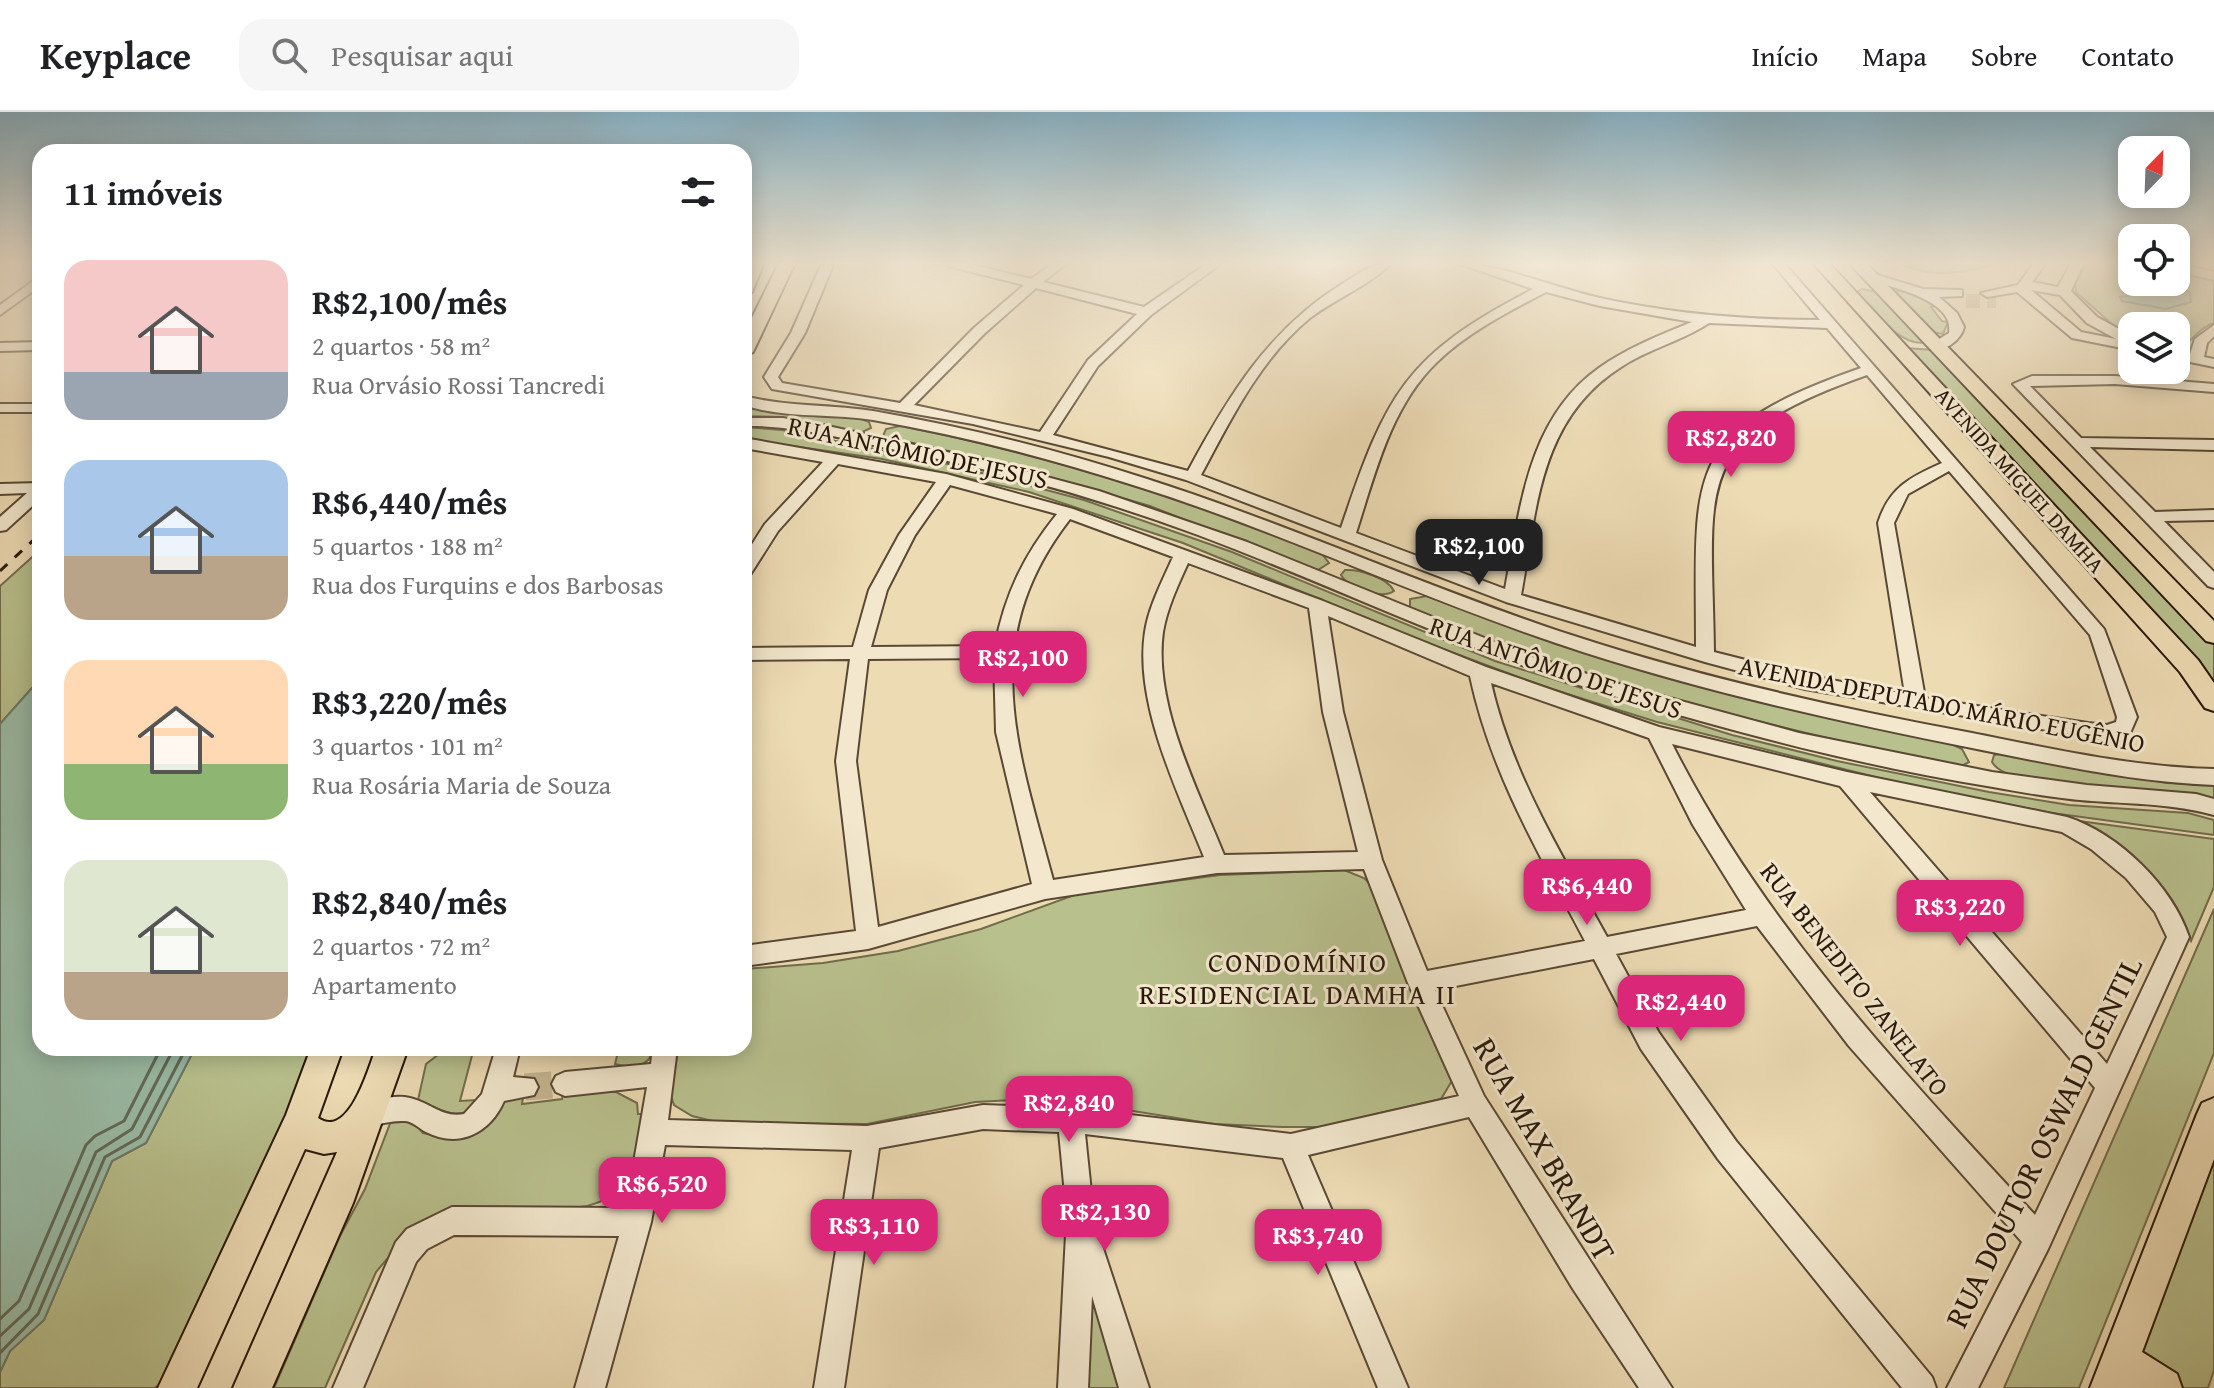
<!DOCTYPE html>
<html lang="pt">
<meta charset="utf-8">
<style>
:root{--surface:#fff;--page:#f6f6f6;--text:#202124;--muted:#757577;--line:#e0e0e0;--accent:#db2777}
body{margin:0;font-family:"Gentium Book Plus",serif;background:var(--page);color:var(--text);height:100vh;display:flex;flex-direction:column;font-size:30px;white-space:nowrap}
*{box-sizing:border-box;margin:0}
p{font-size:26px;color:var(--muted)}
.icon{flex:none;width:44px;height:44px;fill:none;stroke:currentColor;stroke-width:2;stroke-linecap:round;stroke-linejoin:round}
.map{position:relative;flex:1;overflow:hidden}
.side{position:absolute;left:32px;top:32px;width:720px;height:912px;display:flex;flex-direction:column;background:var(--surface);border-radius:24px;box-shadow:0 4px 20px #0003}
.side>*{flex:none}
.needle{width:52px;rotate:23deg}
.tools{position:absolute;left:2118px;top:24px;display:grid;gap:16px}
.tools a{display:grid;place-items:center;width:72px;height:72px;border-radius:16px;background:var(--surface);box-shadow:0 4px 20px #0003;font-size:40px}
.price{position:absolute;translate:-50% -68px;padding:0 18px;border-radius:16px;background:var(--accent);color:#fff;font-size:26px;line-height:52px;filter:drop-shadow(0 2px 4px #0008)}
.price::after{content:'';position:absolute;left:50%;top:48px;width:24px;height:18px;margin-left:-12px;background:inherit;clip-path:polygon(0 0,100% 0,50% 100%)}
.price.current{background:#222;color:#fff}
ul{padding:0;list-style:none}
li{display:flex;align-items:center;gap:24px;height:200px;padding:0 32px}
li span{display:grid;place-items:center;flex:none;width:224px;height:160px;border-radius:24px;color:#555}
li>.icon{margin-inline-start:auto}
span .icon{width:96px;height:96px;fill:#fffc;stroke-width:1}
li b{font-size:34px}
h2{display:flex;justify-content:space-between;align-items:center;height:96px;padding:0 32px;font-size:34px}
header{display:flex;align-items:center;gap:48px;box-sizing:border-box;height:112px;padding:0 40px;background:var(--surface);border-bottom:2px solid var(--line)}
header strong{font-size:38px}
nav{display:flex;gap:44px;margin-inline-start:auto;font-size:28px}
.search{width:560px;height:72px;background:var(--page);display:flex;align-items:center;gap:20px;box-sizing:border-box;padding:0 28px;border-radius:24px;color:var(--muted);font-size:30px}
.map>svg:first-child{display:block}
.green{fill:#b8c08d;stroke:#706c4b;stroke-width:2}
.water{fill:#9abca7;stroke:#6c7a68;stroke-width:2}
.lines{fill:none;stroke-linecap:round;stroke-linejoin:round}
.shore{stroke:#616a58;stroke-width:3}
.minor-tunnel-far1{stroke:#c6b492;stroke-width:14;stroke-dasharray:14 7;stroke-linecap:butt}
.minor-tunnel{stroke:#c6b492;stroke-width:27;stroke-dasharray:27 13;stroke-linecap:butt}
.minor-casing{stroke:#594834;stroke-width:4}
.major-casing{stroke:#281709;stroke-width:4}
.minor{fill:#f3e8ce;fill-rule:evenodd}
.major{fill:#eddbb4;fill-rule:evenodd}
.rail{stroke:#281709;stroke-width:3;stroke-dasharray:10 10;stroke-linecap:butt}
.labels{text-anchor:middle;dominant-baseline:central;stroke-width:6;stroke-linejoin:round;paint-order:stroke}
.far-street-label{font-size:22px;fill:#281709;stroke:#f3e8ce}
.street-label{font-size:26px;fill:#281709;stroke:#f3e8ce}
.neighbourhood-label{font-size:28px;letter-spacing:2px;fill:#281709;stroke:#f3e8ce}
.near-street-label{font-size:32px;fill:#281709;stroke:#f3e8ce}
</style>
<header>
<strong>Keyplace</strong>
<div class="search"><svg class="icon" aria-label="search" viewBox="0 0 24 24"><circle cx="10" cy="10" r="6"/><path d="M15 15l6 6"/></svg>Pesquisar aqui</div>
<nav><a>Início</a><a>Mapa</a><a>Sobre</a><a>Contato</a></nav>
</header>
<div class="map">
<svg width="2214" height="1276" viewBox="0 0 2214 1276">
<rect width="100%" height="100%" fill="#eddbb4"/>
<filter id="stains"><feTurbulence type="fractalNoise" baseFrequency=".0025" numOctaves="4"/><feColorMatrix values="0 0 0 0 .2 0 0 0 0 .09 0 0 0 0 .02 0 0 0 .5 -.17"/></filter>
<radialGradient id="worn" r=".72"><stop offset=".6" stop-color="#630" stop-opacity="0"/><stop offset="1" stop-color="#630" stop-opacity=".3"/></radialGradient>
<!-- green -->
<g class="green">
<path d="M 2087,151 L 2132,151 L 2132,170 L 2176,170 L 2176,159 L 2214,169 L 2214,211 C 2196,216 2194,232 2176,235 L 2176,214 L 2132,214 L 2132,227 L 2125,224 L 2076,180 L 2075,171 Z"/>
<path d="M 1862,177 L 1877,180 L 1926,230 C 1903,237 1870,198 1856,181 Z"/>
<polygon points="1897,178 1921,184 1936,193 1931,195 1942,209 1948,210 1943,222 1931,220 1897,183"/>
<polygon points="1904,236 1935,238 2214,530 2214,578"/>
<path d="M 744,293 C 783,309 831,292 869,310 L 871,316 L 858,322 L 780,305 L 744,304 Z"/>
<path d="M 900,314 C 1046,342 1185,386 1322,442 L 1329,451 L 1318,458 L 1310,457 L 1150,394 L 999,351 L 883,324 L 886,317 Z"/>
<polygon points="744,315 782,318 948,352 1084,388 1232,440 1495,549 1732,623 1837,649 1989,680 2069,693 2188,701 2214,708 2214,723 2052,701 1895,670 1657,610 1545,575 1419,528 1183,431 1029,380 882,347 744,327"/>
<polygon points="40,438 40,567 0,612 0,474"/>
<path d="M 1345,458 C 1359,457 1388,466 1394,479 C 1382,488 1347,475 1341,463 Z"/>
<path d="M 1427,484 C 1598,548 1771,595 1949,631 L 1962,637 L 1969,650 L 1958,656 C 1768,614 1590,571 1410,497 L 1410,487 Z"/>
<path d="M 2005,641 L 2167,671 L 2214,673 L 2214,689 C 2171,670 2012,685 1992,650 L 1994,643 Z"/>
<polygon points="2064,707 2214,727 2214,775 2191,829 2177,801"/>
<polygon points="1344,758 1364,766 1373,775 1453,967 1441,987 1320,1015 1283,1015 1214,1012 1052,986 975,990 867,1012 721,1011 692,1004 674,993 671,984 678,936 744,936 744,857 823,851 898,839 981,817 1077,782 1220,763"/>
<polygon points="2214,797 2214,941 2079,1276 2004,1276"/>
<polygon points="195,936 315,936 298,987 167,1268 154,1276 0,1276 0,1260 10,1239 44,1208 112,1049 146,1031"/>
<path d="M 447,936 L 474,936 L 460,989 L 477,988 L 475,996 C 452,1009 440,996 418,988 L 426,952 Z"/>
<path d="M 619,936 L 654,936 C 649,957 631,956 615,952 Z"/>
<path d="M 564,978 L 616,980 L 637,991 L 638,1002 L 643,1002 C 634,1044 636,1082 587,1094 L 410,1120 L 376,1160 L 325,1276 L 274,1276 L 340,1124 L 365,1077 L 391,1009 L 412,1008 L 423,1021 L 451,1027 L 507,987 L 524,979 L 522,992 L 562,987 Z"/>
<polygon points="2214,1041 2214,1258 2208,1276 2181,1276 2147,1247 2142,1237"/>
<polygon points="1087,1152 1125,1276 1083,1276"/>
</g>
<!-- water -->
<g class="water">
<path d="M 1900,151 L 1997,151 C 1970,161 1926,167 1900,151 Z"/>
<polygon points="2136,170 2174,170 2190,181 2191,190 2166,197 2122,189 2120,185 2150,181"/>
<polygon points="40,567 40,936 195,936 146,1031 112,1049 44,1208 10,1239 0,1260 0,612"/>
</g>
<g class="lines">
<!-- shore -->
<g class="shore">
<polyline points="0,1207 19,1189 86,1033 95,1024 124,1009 161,936"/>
<polyline points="0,1224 29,1197 96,1040 132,1017 174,936"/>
<polyline points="0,1241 38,1202 105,1045 140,1025 186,936"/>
</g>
<!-- minor-tunnel-far1 -->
<polyline class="minor-tunnel-far1" points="1966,189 1996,189"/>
<!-- minor-tunnel -->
<polyline class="minor-tunnel" points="525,975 565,972"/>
<!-- minor casing -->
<g class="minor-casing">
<g id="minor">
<path d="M 822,151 L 834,151 L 805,221 L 778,265 L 782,271 L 900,291 L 974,216 L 1024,173 L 948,154 L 946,151 L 965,151 L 1031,167 L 1054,151 L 1067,151 L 1043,170 L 1144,195 L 1208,151 L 1222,151 L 1151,203 L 1098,254 L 1053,323 L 1188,359 C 1228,285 1268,218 1342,172 C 1358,162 1372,151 1391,151 C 1374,171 1333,188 1310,206 C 1260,247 1231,307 1201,363 L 1341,416 C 1386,282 1405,243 1533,177 L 1457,151 C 1497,151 1558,177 1600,186 C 1673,202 1746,208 1820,208 L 1772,151 L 1784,151 L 2104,517 L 2137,605 L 2131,619 L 2108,627 L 2088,625 L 1805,577 L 1705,550 L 1506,490 L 1186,368 L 1109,345 L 973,312 L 772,277 L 764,265 L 791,221 ZM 1036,176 L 1137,202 L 1088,248 L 1040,320 L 914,293 L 984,222 ZM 1546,180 L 1600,194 L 1692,210 C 1660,223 1627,236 1599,256 C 1527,307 1520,398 1505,477 L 1356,421 C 1375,362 1391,294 1437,250 C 1468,220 1508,200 1546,180 ZM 1709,211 L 1827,216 L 1861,256 C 1680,319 1696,360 1696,535 L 1521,483 C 1537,396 1539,307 1621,255 C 1648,237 1682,229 1709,211 ZM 1867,263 L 1942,351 C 1910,365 1889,376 1878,411 L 1905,582 L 1805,563 L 1714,540 C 1712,371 1688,326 1867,263 ZM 1949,359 L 2090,523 L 2117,605 L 2116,610 L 2107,613 L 2088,611 L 1925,586 L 1894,411 L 1908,382 Z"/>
<path d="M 2034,151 L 2046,151 L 2032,170 L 2058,175 L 2071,151 L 2083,151 L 2071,179 L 2097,205 L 2130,223 L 2132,238 L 2072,226 L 2017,180 L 1987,185 L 1981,181 L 2018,173 ZM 2031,178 L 2060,183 L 2087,211 L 2116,227 L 2081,220 Z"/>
<polygon points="2176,151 2214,160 2214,168 2176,159"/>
<path d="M 1871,161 L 1923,177 L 1962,178 L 1962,184 L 1939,185 L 1957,201 L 1964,215 C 1961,228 1945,240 1931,238 L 1931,232 L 1949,221 C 1956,188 1889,174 1867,168 L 1867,162 Z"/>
<polygon points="40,164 40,174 0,203 0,193"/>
<polygon points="2214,213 2214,224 2207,231 2204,245 2214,247 2214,255 2176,247 2176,239 2190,242 2195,227"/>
<polygon points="40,230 40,238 0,239 0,231"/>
<polygon points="2032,264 2115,264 2214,272 2214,280 2115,272 2030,274 2081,326 2214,328 2214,338 2090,335 2155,400 2214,398 2214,408 2164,409 2214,460 2214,476 2208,474 2013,272"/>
<path d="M 744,284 C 786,295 830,292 873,299 C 965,315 1058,338 1147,367 C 1291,413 1428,476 1571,523 C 1702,566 1837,596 1972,621 C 2053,637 2132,655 2214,657 L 2214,673 C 2132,670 2053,652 1972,636 C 1832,608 1692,577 1556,531 C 1413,483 1277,418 1133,373 C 1048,346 961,323 873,308 C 831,301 784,307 744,293 Z"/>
<rect x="0" y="292" width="40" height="8"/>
<path d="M 744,306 L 783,306 L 823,313 L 979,347 L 1099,379 L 1247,430 L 1529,544 L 1629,575 L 1799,621 L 1992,660 L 2087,673 L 2196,682 L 2214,687 L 2214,703 C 2174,692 2134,692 2092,689 C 2059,687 2026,681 1993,675 C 1867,655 1743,622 1620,586 C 1475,543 1340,476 1198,423 C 1104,388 1008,361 910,341 C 855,330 801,313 744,314 Z"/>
<path d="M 744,326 L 946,362 L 1073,397 L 1323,489 L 1486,555 L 1659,615 L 1847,660 L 2067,705 C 2119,722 2172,774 2189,825 L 2048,1137 L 1978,1276 L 1947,1276 L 2022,1130 L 1849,934 L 1757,814 L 1616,842 L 1659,921 L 1736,1029 L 1932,1265 L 1936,1276 L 1902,1276 L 1718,1047 L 1641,937 L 1594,847 L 1435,878 L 1484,984 L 1672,1276 L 1639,1276 L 1573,1177 L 1469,1005 L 1308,1043 L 1408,1276 L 1378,1276 L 1283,1046 L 1085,1022 L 1094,1109 L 1149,1276 L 1119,1276 L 1092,1184 L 1088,1276 L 1058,1276 L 1067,1103 L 1059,1020 L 983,1017 L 879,1036 L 844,1276 L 814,1276 L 852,1038 L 665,1033 L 651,1110 L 605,1276 L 575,1276 L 619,1124 L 454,1123 L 427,1137 L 416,1150 L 363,1276 L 333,1276 L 396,1130 L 407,1117 L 452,1095 L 626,1096 L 647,975 L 565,984 L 556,980 L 552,972 L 556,964 L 565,960 L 651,952 L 653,936 L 677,936 L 668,1008 L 867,1014 L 983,993 L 1071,996 L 1291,1022 L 1459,984 L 1408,871 L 1364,757 L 1217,761 L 1045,787 L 868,837 L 744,854 L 744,834 L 856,819 L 836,649 L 850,547 L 744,548 L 744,536 L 853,535 L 869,478 L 899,423 L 936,370 L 838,352 L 778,419 L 750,463 L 744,464 L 744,445 L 765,412 L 823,350 L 744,336 ZM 950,373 L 1057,402 C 1024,443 1005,482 995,534 L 871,535 L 887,478 L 915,423 ZM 1070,407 L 1173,445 C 1162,470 1149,494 1145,520 C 1134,592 1178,680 1204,745 L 1053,768 C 1017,634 976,528 1070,407 ZM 1188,451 L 1309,496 L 1323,600 L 1358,740 L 1224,743 C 1198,678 1153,592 1163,520 C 1167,496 1178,473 1188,451 ZM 1328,504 L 1470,564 C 1491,662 1539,741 1585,829 L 1427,859 L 1382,748 L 1343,600 ZM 994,546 L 996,620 L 1032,772 L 878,815 L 856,649 L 868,547 ZM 1491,571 L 1649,626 L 1693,713 L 1746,798 L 1607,825 C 1562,743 1512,663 1491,571 ZM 1672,632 L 1840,674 L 2095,976 L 2035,1103 C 1899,956 1763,812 1672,632 ZM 1870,680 L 2062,720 L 2091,737 L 2126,766 L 2155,800 L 2167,825 L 2107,952 Z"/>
<polygon points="40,371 40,387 6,418 0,419 0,405 27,381 0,382 0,372"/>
<path d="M 496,936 L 520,936 L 513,965 L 534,967 L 538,975 L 534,983 L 504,989 C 490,1021 459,1037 426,1020 C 418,1016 413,1009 404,1009 C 388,1008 375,1016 360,1011 L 356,1002 L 360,993 C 374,988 395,982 410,986 C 431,991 442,1006 464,1002 L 482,982 Z"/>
</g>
</g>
<!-- major casing -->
<g class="major-casing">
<g id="major">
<polygon points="748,151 764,151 752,180 744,185 744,160"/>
<polygon points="779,151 795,151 753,240 744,245 744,222"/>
<polygon points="1813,151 1829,151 2198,548 2214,571 2214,599 2205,596 2180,560"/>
<polygon points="1849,151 1866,151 2214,509 2214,531 2206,529"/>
<path d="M 311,936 L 343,936 L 318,1006 C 349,1028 369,955 376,936 L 408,936 L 353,1091 L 272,1276 L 233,1276 L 337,1040 L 324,1042 L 305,1037 L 197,1276 L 158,1276 L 286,1003 Z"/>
<polygon points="2214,986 2214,1047 2142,1240 2177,1262 2182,1276 2090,1276 2197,1002 2202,991"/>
</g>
</g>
<!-- minor -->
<use href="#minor" class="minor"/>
<!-- major -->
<use href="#major" class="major"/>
<!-- rail -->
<polyline class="rail" points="0,459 40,422"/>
</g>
<!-- sky -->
<linearGradient id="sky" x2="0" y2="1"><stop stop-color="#89b7ce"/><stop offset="0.46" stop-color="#f7efdd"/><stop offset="1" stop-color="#f7efdd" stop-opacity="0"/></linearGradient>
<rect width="2214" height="329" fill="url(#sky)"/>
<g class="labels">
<!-- far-street labels -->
<g class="far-street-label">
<text transform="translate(2020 368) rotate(48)">AVENIDA MIGUEL DAMHA</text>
</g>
<!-- street labels -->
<g class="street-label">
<text transform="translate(918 340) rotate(12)">RUA ANTÔMIO DE JESUS</text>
<text transform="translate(1556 555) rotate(19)">RUA ANTÔMIO DE JESUS</text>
<text transform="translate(1942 592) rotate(11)">AVENIDA DEPUTADO MÁRIO EUGÊNIO</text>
<text transform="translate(1855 867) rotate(52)">RUA BENEDITO ZANELATO</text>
</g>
<!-- neighbourhood labels -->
<g class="neighbourhood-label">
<text x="1298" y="849">CONDOMÍNIO<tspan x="1298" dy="32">RESIDENCIAL DAMHA II</tspan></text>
</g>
<!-- near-street labels -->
<g class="near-street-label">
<text transform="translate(2043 1030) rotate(-64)">RUA DOUTOR OSWALD GENTIL</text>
<text transform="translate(1545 1037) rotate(60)">RUA MAX BRANDT</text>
</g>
</g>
<rect width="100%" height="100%" filter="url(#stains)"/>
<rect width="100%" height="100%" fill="url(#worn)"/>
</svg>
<div class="tools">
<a><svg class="needle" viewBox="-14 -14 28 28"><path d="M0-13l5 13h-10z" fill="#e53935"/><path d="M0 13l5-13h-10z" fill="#757577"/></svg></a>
<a><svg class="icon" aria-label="locate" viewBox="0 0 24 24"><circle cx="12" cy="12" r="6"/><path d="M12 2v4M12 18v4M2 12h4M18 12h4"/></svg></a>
<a><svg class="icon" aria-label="layers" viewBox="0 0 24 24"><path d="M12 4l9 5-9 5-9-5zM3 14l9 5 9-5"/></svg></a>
</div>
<b class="price" style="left:1731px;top:367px">R$2,820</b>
<b class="price current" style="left:1479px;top:475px">R$2,100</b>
<b class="price" style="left:1023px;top:587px">R$2,100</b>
<b class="price" style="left:1587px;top:815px">R$6,440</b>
<b class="price" style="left:1960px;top:836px">R$3,220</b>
<b class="price" style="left:1681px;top:931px">R$2,440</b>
<b class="price" style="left:1069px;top:1032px">R$2,840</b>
<b class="price" style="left:662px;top:1113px">R$6,520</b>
<b class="price" style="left:1105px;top:1141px">R$2,130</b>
<b class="price" style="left:874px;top:1155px">R$3,110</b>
<b class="price" style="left:1318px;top:1165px">R$3,740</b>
<section class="side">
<h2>11 imóveis<svg class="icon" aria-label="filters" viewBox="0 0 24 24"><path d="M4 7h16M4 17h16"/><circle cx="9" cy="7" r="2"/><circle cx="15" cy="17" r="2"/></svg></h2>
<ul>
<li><span style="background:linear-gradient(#f6c9c9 70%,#9aa5b1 0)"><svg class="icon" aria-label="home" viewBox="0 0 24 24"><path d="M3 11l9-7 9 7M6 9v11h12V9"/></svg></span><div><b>R$2,100/mês</b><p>2 quartos · 58 m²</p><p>Rua Orvásio Rossi Tancredi</p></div></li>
<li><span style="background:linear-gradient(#a9c7e8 60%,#b9a48a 0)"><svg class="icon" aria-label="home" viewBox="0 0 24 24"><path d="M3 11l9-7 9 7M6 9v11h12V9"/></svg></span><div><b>R$6,440/mês</b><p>5 quartos · 188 m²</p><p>Rua dos Furquins e dos Barbosas</p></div></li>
<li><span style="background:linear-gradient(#ffd9b3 65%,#8fb573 0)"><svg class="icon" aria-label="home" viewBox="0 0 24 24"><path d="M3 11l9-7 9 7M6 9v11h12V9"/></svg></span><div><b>R$3,220/mês</b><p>3 quartos · 101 m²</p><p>Rua Rosária Maria de Souza</p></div></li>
<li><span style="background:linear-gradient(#dfe7d0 70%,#b9a48a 0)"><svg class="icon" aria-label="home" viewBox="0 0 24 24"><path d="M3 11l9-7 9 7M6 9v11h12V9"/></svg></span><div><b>R$2,840/mês</b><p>2 quartos · 72 m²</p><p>Apartamento</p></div></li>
</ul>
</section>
</div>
